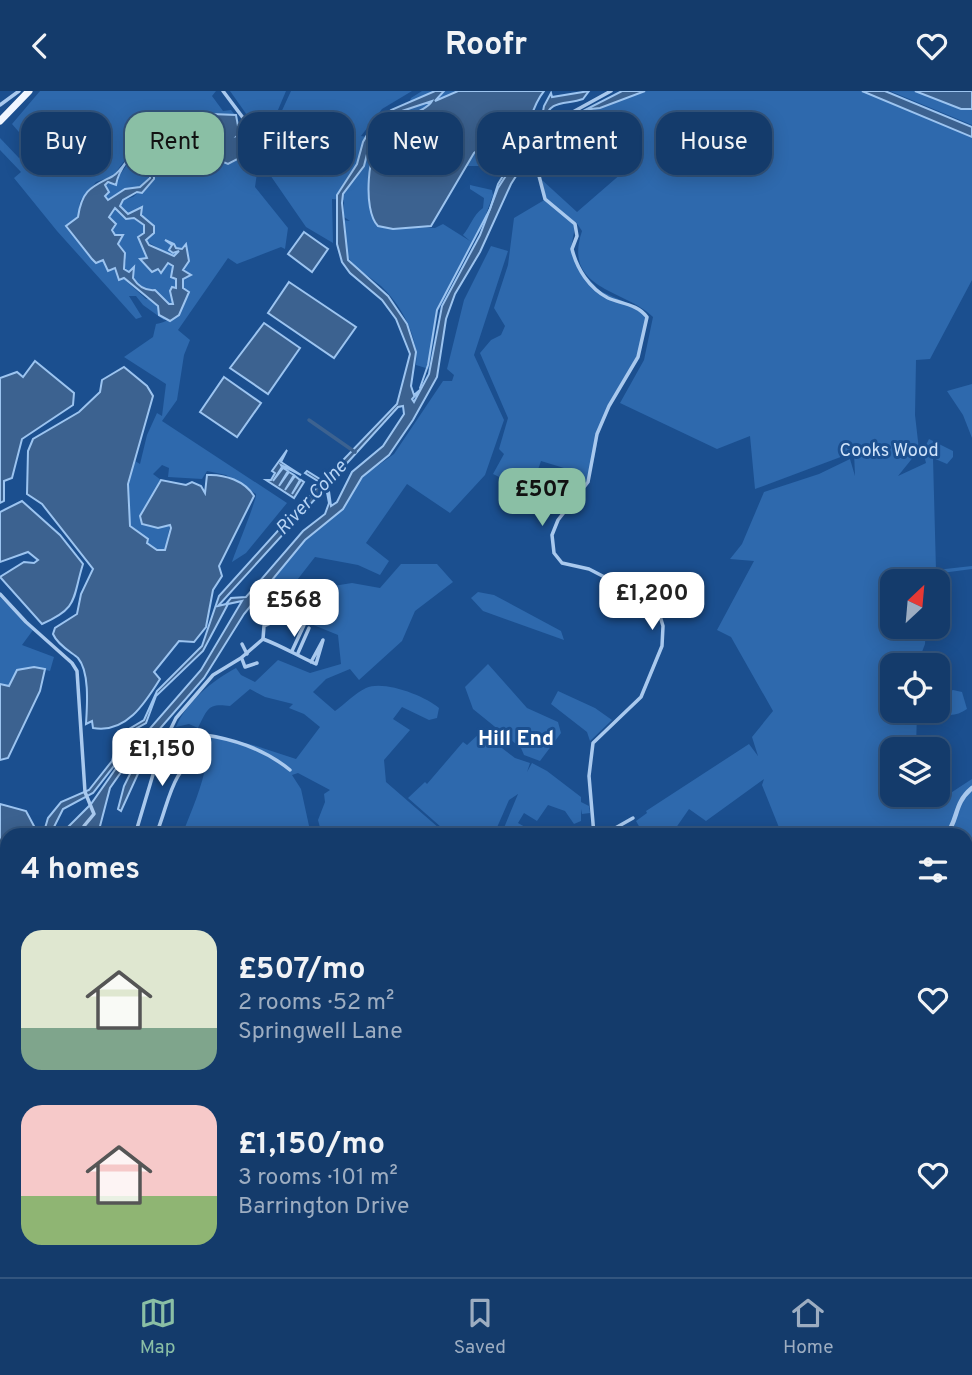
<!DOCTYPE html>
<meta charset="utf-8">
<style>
:root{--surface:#143b6b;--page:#1d4271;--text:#f1f3f6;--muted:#9dadc1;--line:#33557e;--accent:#8abfa5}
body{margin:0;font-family:Overpass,sans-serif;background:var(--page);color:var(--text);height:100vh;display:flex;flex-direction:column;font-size:26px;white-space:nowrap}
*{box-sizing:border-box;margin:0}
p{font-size:23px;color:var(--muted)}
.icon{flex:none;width:38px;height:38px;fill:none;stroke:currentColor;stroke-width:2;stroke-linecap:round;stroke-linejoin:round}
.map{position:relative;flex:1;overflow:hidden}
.side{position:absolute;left:0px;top:737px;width:973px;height:450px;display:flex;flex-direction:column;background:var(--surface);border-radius:21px 21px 0 0;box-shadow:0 4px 18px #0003,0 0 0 2px var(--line)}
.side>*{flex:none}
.guide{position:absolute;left:21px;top:21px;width:931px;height:63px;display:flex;gap:14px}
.needle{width:46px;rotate:26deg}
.tools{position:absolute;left:880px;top:478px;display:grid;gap:14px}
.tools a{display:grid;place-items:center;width:70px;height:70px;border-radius:14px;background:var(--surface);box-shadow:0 4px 18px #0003,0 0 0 2px var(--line);font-size:35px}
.price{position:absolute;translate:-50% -60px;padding:0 16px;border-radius:14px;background:#fff;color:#222;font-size:23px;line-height:46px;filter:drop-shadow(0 2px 4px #0008)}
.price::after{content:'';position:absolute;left:50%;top:42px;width:21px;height:16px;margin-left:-10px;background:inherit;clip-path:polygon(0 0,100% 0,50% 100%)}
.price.on{background:var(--accent);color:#111}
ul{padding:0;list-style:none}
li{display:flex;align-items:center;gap:21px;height:175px;padding:0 21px}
li span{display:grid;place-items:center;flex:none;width:196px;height:140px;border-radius:21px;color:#555}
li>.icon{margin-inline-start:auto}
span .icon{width:84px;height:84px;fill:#fffc;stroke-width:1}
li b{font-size:30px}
h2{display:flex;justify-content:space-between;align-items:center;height:84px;padding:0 21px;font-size:30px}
.pill{padding:0 24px;border-radius:21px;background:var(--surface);box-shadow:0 4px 18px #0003,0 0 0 2px var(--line);font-size:24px;line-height:63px}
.pill.on{background:var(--accent);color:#111}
header{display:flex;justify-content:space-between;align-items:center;height:91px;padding:0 21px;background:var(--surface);font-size:32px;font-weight:700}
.dock{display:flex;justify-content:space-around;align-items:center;height:98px;border-top:2px solid var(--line);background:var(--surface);font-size:19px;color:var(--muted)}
.dock a{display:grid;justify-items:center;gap:4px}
.dock .on{color:var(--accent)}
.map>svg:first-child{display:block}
.green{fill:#2e69ad}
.water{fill:#3c6290;stroke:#9cc4f0;stroke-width:2;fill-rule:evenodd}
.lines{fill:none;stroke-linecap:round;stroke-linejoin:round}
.stream{stroke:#9cc4f0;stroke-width:2}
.canal{stroke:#3c6290;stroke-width:3.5}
.minor{stroke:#a9c9ee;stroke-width:3.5}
.tertiary{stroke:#a9c9ee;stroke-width:4.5}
.primary{stroke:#f0f6ff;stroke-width:7}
.labels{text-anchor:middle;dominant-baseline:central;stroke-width:6;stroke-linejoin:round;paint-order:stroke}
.park-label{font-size:18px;fill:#cfe3fa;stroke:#1b4f8f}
.water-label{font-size:19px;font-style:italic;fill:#b5d3f5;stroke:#1b4f8f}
.quarter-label{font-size:21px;font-weight:bold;fill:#fff;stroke:#1b4f8f}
</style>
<header><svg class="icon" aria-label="back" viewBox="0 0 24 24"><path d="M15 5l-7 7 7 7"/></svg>Roofr<svg class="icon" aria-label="heart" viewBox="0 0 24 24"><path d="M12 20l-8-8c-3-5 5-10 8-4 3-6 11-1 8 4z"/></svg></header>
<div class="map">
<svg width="972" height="1186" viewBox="0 0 972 1186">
<rect width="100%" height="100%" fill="#1b4f8f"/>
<!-- green -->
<g class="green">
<polygon points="40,0 216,0 212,5 223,20 231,19 235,24 226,26 192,21 163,49 137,53 113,85 96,91 80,110 78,126 103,169 146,208 151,208 167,227 164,229 143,214 136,205 129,205 142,226 136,228 57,140 14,87 21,81 0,59 0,47 19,67 31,55 12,33"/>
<polygon points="230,0 286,0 275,26 259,41"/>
<path d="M 291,0 L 412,0 L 382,18 L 361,45 L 382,48 L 381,135 L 435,137 L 443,133 L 470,150 L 463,144 C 471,135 472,125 483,117 L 484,107 L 470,98 L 470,94 L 492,99 L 493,104 L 486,123 L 489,122 L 438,220 L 429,278 L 416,274 C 419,246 401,214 381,195 C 369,185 356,179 348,166 L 343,129 L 350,130 L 344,126 L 344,109 L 332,108 L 333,152 L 306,136 L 268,81 L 284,64 L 263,43 L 279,26 Z"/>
<polygon points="422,0 460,0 427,19 407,23 390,37 384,32 408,16 411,7"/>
<path d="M 645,0 L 862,0 L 972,46 L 972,189 L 930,268 L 916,269 L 915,324 L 919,359 L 898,385 L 926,372 L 923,360 L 929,348 L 953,360 L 953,366 L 947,373 L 933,367 L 936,479 L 972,475 L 972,478 L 919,485 L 919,490 L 892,490 L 892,536 L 926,536 L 925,553 L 917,574 L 892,574 L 892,620 L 917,620 L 916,658 L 892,658 L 892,704 L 938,704 L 938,689 L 949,703 L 972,688 L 972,1134 L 966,1137 L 966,744 L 782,744 L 762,694 L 764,688 L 706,730 L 689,718 L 671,744 L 644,744 L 636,730 L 647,722 L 646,720 L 749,653 L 758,665 L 752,646 L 773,620 L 731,546 L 717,539 L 754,470 L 730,468 L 742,453 L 764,401 L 819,383 L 850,368 L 855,385 L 854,361 L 755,398 L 750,345 L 717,358 L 620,312 L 644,269 L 653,226 C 625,198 562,199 582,140 L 576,131 L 571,157 L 582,181 L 600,200 L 643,219 C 656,250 618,292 606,319 C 596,341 597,367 588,388 C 584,396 578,404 573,411 L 569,409 L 577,381 L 541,370 L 530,401 L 493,383 L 504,363 L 499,358 L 508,327 L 480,262 L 491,249 L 501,244 L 505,235 L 494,217 L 508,174 L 514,127 L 546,108 L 542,89 L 577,121 L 622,82 L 577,38 L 580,36 L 577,29 L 595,18 Z"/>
<polygon points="890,0 972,0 972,34"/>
<path d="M 254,48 L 260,61 L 255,96 L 288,137 L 285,158 L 281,156 L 237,173 L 228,167 L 178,239 L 190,249 L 184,264 L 177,309 L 162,330 L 287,412 L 246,462 L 232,471 C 236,459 257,408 256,403 L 226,384 L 207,380 L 202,388 L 168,386 L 169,377 L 162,374 L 153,383 L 161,389 L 140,425 L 140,430 L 158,437 L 170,434 L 165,459 L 157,459 L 147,452 L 148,448 L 130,435 L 128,393 L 135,370 L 140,373 L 147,344 L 157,322 L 162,325 L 166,293 L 124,266 L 153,246 L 156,233 C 177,229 179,219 189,201 L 183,198 C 184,183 188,168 185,154 L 182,158 L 175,157 L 173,153 L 169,152 L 173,157 L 181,158 L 174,166 L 146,150 L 154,142 L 141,124 L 141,117 L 128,123 L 120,116 L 123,109 L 133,106 L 154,88 L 153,53 L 163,54 L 172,50 L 232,72 L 251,61 Z"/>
<polygon points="145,53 150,64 150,87 140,96 125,98 108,109 105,105 105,94 116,90 138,57"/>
<polygon points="514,54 520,55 506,78 498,67 488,75 463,75 476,55 487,56 494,63 505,62"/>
<path d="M 115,117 L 144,134 L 144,143 L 140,144 L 147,168 L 141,169 L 160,182 L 168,172 L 173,175 L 176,188 L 173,213 L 169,214 L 155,199 C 142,200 132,191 133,177 L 129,181 L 124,178 L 126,169 L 118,153 L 122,144 L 115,145 L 109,126 Z"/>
<path d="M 491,155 L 508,160 L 474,264 L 504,329 L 485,384 L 450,422 L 407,393 L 366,452 L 389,470 L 380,484 L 358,474 L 315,466 L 294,493 L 302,500 L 352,492 L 380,497 L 401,473 L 437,473 L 453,491 L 415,520 L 402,550 L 359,589 L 350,578 L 326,588 L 313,601 L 335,620 C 345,613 355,602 366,597 C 384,589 425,605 439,617 L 437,627 L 429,629 L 402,616 L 393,628 L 410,639 L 384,669 L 386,691 L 447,744 L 322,744 L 318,729 L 325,711 L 324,703 L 330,699 L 298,682 L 292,684 L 301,698 L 311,744 L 182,744 C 195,711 210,679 208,644 L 253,654 L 296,668 L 320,636 L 304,623 L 289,617 L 293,613 L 265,606 L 250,598 L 230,615 C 208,612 208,617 198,637 L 189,633 L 176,636 C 187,610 212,590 236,577 L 241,584 L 255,591 L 278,569 L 310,582 L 341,573 L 338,544 L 289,524 L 260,505 L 305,449 L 343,418 L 362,386 L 394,363 L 443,290 L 452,290 L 454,284 L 447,278 L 464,209 Z"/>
<polygon points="972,293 972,347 963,324 947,300"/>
<polygon points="478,501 494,504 561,540 564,549 483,520 471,507"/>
<polygon points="0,506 33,539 22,554 54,566 50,580 34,576 9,595 0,593"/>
<polygon points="488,573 527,617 558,631 561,642 540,670 524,664 521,657 473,618 465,596"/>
<path d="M 953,599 L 962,601 L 967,618 C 957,625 947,626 937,620 L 938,605 Z"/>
<polygon points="558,600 595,617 612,629 590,650 587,641 551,613"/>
<polygon points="481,641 515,667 530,672 527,681 532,672 547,680 581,706 581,711 589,715 590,722 582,723 581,718 581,730 574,733 565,720 548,714 537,730 524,722 518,732 532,740 530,744 501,744 518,703 509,709 495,741 498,744 450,744 408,707 425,691 427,693 463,651 467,654"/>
<polygon points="40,1180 153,1180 153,1186 41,1186"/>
<polygon points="185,1180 356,1180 362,1182 360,1186 183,1186"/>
</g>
<!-- water -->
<g class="water">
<path d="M 435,0 L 444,0 L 435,10 L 458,0 L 544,0 C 523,26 537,50 496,61 L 485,54 L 474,62 L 431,135 L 393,138 L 378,135 C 362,119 368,57 383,41 C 395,28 426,21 432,10 L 399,21 L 380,35 L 369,55 L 364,75 L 343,103 L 342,112 L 348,169 L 388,205 L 407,233 L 416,261 L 411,295 L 414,304 L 421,298 L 412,308 L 414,311 L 429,283 L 442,215 L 480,144 L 498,97 L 523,58 L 539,41 L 544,15 L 551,2 L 552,6 L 589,0 L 583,8 C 566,14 549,8 545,29 L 550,37 L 622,0 L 645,0 L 600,17 L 591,18 L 546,47 L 532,60 L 511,93 L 480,161 L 455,203 L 446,228 L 437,286 L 413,329 L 389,364 L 362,386 L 343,418 L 305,449 L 244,523 L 204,587 L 157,641 L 121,720 L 118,718 L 124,695 L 144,655 L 138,657 L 110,697 L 99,739 L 74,739 L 69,744 L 60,744 L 91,713 L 119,673 L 126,669 L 139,650 L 201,579 L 242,510 L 228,513 L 203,560 L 156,605 L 146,632 L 123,645 L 117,671 L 93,702 L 63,718 L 50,744 L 43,744 L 48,727 L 61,711 L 89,699 L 112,670 L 119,644 L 144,629 L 157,600 L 202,555 L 219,505 L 321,392 L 305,382 L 307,380 L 323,390 L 397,313 L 410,263 L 396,228 L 382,209 L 350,182 L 342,171 L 337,153 L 337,104 L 357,73 L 363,51 L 371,37 L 391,19 ZM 403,315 L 404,323 L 383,355 L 352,381 L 337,411 L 331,415 L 328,393 L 398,316 ZM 326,396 L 329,412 L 325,423 L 303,440 L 246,506 L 231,507 L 226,513 L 218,515 Z"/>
<polygon points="862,0 885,0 972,36 972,46"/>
<polygon points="915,0 972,0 972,18 961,18"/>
<path d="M 187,22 L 236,24 L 238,35 L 246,37 L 237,45 L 247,43 L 254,48 L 251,61 L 228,73 L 172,50 L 163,54 L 154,53 L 154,88 L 142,102 L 137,101 L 123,109 L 120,115 L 128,123 L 142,116 L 141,124 L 154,135 L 154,142 L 146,149 L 149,154 L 174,165 L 179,160 L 173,162 L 169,159 L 172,154 L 165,149 L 174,153 L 176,157 L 182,158 L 186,153 L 189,170 L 183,179 L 191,184 L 183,188 L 183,197 L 189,201 L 179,224 L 170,230 L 159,224 L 158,215 L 124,187 L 119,189 L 115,177 L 108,180 L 103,169 L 96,172 L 92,168 L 66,135 L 78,126 C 82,98 92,96 113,85 C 126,77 130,57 151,47 L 159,51 L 176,38 ZM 145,53 L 150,64 L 150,87 L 140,96 L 125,98 L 108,109 L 105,105 L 109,101 L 105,94 L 108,91 L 116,94 C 118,80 133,59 145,53 ZM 115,117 L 126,128 L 134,127 L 144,134 L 144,142 L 138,146 L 147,167 L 140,168 L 152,181 L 158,178 L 161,182 L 168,172 L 173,175 L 171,186 L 176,188 L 176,197 L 172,196 L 170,200 L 173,213 L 169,213 L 155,199 C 145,200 138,195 133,187 L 134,176 L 129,181 L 124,178 L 125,162 L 118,153 L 123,144 L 115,144 L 112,139 L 116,133 L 109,126 Z"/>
<polygon points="304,141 328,158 312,181 288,163"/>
<polygon points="289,191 356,236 334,267 268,222"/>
<polygon points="264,232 300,257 268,303 230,277"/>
<polygon points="35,270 74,302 73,314 22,348 12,387 4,390 4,410 0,412 0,287 17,281 23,286"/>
<path d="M 124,276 L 147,295 L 153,305 L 128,393 L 130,435 L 148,448 L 147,452 L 157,459 L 165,459 L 171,437 L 170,434 L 158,437 L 142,433 L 140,425 L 161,389 L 186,394 L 192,391 L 201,395 L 205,402 L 207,384 C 225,383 245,390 254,405 L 219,475 L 222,485 L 213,499 L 206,536 L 194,551 L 179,550 L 154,581 L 160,588 C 145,612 126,643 93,637 L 92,630 L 86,633 C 87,616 90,581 78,567 C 73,562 58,555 53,543 L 55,537 L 77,523 L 81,503 L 93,478 L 42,413 L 27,403 L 28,360 L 33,348 L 79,321 L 100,301 L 102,289 Z"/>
<polygon points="224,286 261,312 237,346 200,321"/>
<polygon points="287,359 281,371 301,384 281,374 282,376 273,390 283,377 288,380 279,395 289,381 294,384 285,399 295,385 300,389 292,403 301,389 304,391 294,407 266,389 271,389 275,382 272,380"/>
<path d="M 22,410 L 60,444 L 83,473 C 72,508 79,517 42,533 L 0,486 L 24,471 L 34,472 L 38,469 L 28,461 L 0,471 L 0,421 Z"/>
<polygon points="34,576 45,578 40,600 8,667 0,669 0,593 9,595 17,579"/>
<polygon points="0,713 26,720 35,737 30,744 7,744 7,785 0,803"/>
</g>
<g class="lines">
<!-- stream -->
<g class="stream">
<polyline points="420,297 428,274 437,219 490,118 498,93 520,57 533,43"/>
<polyline points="401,744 406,739"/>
</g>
<!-- canal -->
<polyline class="canal" points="309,329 355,361"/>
<!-- minor -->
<g class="minor">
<polyline points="223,0 261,51 264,72"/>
<polyline points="0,14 19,0"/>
<polyline points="0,503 26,531 72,572 77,580 85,701 94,723 84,735 85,744"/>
<polyline points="272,516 280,522"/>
<path d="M 263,548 C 282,555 298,565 316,573 L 323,549 L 311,571"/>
<polyline points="242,553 247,563"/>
<polyline points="292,560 304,534"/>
<polyline points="298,562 309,537"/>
<polyline points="242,568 245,576 257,572"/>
<path d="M 169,641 C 212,642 256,651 290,679"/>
<polyline points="135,744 160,660 176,627 213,584 241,567 263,548 264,535 273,531 281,520"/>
<path d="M 156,744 C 172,702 169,684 206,655 L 204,644"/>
<path d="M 594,744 L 589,685 L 593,652 L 641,606 L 662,555 L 663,535 L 660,525 L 618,493 L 589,478 L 562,472 L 554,462 L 552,444 L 558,429 L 588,391 L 597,343 L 609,315 L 638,266 L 647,226 C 637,213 622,213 608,207 C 589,197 577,178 572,158 L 577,145 L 575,133 L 545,108 L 538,81 L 541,67 L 552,48 L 575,33 L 571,22 L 611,0"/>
<polyline points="603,744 633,727"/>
<polyline points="435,1180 445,1186"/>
<polyline points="525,1180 530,1186"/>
<polyline points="612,1180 616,1186"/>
<polyline points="649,1180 650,1186"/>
<polyline points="676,1180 679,1186"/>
<polyline points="690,1186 697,1183 701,1186"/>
</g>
<!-- tertiary -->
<g class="tertiary">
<path d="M 946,744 C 959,728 953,713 972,697"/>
<polyline points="500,1186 506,1180"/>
</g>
<!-- primary -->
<polyline class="primary" points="0,30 29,0"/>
</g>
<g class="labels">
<!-- park labels -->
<g class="park-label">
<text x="889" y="360">Cooks Wood</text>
</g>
<!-- water labels -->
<g class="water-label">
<text transform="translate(312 407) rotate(-47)">River Colne</text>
</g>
<!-- quarter labels -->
<g class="quarter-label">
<text x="516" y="648">Hill End</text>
</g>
</g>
</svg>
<div class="tools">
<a><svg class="needle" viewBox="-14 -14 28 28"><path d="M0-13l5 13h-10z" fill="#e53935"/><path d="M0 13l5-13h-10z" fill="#9dadc1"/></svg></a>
<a><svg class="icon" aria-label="locate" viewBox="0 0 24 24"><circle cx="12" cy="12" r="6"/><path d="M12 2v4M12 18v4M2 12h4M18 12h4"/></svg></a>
<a><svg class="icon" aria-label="layers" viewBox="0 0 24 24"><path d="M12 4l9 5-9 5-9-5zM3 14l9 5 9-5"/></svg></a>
</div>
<b class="price on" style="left:542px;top:437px">£507</b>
<b class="price" style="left:652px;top:541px">£1,200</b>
<b class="price" style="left:294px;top:548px">£568</b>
<b class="price" style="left:162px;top:697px">£1,150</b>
<div class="guide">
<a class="pill">Buy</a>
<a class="pill on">Rent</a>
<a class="pill">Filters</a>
<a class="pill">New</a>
<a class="pill">Apartment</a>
<a class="pill">House</a>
</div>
<section class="side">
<h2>4 homes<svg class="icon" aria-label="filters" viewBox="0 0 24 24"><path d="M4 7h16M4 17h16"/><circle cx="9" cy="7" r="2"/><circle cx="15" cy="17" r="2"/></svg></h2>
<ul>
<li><span style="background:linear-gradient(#dfe7d0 70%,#7fa58c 0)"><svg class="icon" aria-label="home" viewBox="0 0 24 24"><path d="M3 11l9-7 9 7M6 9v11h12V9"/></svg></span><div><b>£507/mo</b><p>2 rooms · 52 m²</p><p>Springwell Lane</p></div><svg class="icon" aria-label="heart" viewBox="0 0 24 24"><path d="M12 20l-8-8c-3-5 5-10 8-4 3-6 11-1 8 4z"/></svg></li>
<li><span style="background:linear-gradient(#f6c9c9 65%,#8fb573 0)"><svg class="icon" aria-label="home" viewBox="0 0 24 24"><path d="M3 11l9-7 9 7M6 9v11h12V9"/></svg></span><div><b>£1,150/mo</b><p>3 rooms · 101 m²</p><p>Barrington Drive</p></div><svg class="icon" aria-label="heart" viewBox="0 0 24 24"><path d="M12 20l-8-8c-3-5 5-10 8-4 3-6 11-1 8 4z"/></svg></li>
</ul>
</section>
</div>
<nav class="dock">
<a class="on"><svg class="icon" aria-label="map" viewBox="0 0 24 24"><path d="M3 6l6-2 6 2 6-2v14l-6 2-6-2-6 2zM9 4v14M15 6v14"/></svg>Map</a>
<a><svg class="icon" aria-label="saved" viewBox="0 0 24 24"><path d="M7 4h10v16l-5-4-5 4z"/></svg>Saved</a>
<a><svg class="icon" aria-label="home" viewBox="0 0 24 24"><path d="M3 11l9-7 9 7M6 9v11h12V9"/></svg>Home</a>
</nav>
